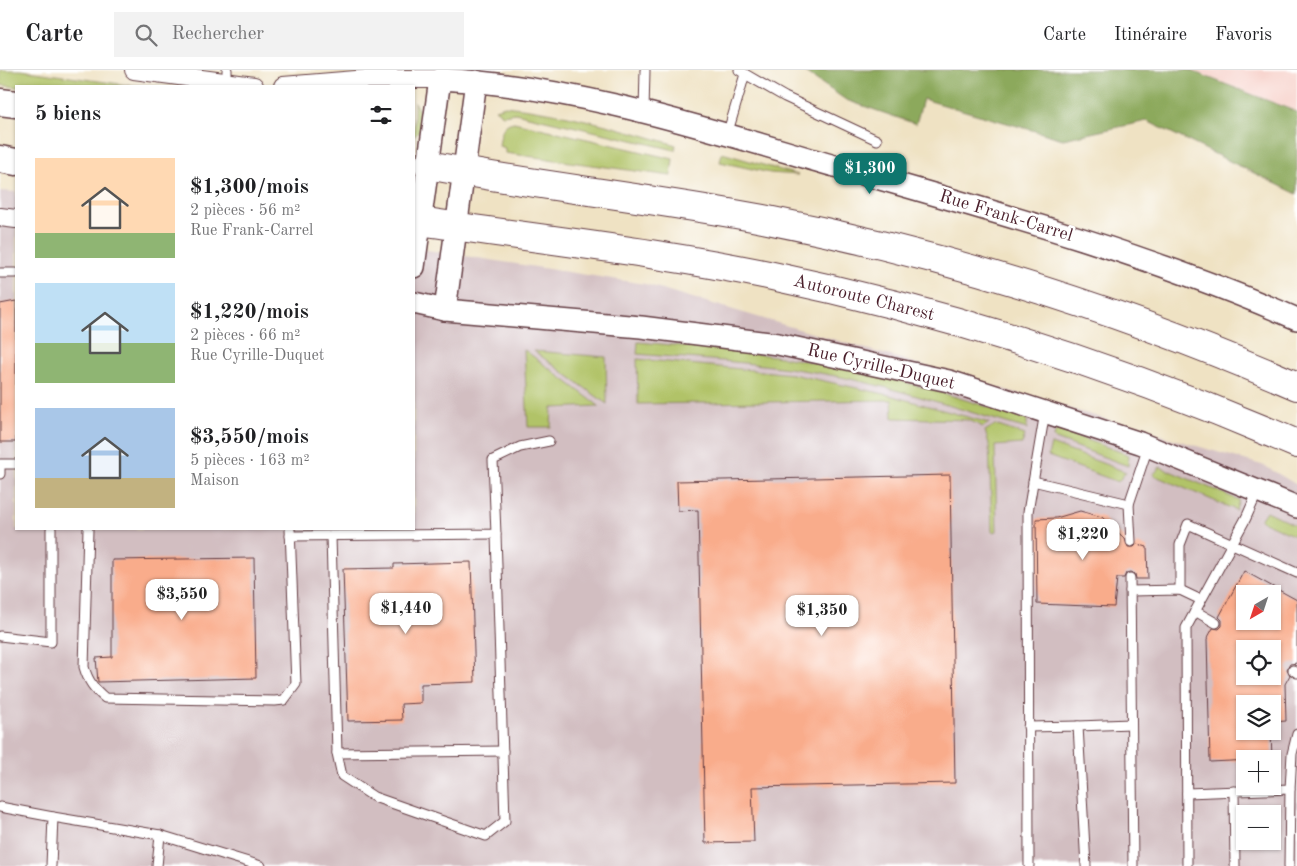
<!DOCTYPE html>
<html lang="fr">
<meta charset="utf-8">
<style>
:root{--surface:#fff;--page:#f2f2f2;--text:#202124;--muted:#757577;--line:#e0e0e0;--accent:#0f766e}
body{margin:0;font-family:"Old Standard TT",serif;background:var(--page);color:var(--text);height:100vh;display:flex;flex-direction:column;font-size:19px;white-space:nowrap}
*{box-sizing:border-box;margin:0}
p{font-size:16px;color:var(--muted)}
.icon{flex:none;width:28px;height:28px;fill:none;stroke:currentColor;stroke-width:2;stroke-linecap:round;stroke-linejoin:round}
.map{position:relative;flex:1;overflow:hidden}
.sheet{position:absolute;left:15px;top:15px;width:400px;height:445px;display:flex;flex-direction:column;background:var(--surface);border-radius:0px;box-shadow:0 1px 4px #0004}
.sheet>*{flex:none}
.needle{width:32px;rotate:219deg}
.controls{position:absolute;left:1236px;top:515px;display:grid;gap:10px}
.controls a{display:grid;place-items:center;width:45px;height:45px;border-radius:0px;background:var(--surface);box-shadow:0 1px 4px #0004;font-size:25px}
.price{position:absolute;translate:-50% -42px;padding:0 11px;border-radius:10px;background:#fff;color:#222;font-size:16px;line-height:32px;filter:drop-shadow(0 1px 2px #0008)}
.price::after{content:'';position:absolute;left:50%;top:30px;width:15px;height:11px;margin-left:-8px;background:inherit;clip-path:polygon(0 0,100% 0,50% 100%)}
.price.selected{background:var(--accent);color:#fff}
ul{padding:0;list-style:none}
li{display:flex;align-items:center;gap:15px;height:125px;padding:0 20px}
li span{display:grid;place-items:center;flex:none;width:140px;height:100px;border-radius:0px;color:#555}
li>.icon{margin-inline-start:auto}
span .icon{width:60px;height:60px;fill:#fffc;stroke-width:1}
li b{font-size:21px}
h2{display:flex;justify-content:space-between;align-items:center;height:60px;padding:0 20px;font-size:21px}
header{display:flex;align-items:center;gap:30px;box-sizing:border-box;height:70px;padding:0 25px;background:var(--surface);border-bottom:1px solid var(--line)}
header strong{font-size:24px}
nav{display:flex;gap:28px;margin-inline-start:auto;font-size:18px}
.search{width:350px;height:45px;background:var(--page);display:flex;align-items:center;gap:12px;box-sizing:border-box;padding:0 18px;border-radius:0px;color:var(--muted);font-size:19px}
.map>svg:first-child{display:block}
.built{fill:#f7d0c9}
.industrial{fill:#d2bec1;fill-rule:evenodd}
.green{fill:#b1c367;stroke:#7e7149}
.forest{fill:#8ca95c;stroke:#6b6444}
.building{fill:#f9ac8b;fill-rule:evenodd}
.lines{fill:none;stroke-linecap:round;stroke-linejoin:round}
.service-casing{stroke:#633c42;stroke-width:11}
.minor-casing{stroke:#633c42;stroke-width:20}
.tertiary-casing{stroke:#633c42;stroke-width:24}
.primary-casing{stroke:#633c42;stroke-width:29}
.motorway-casing{stroke:#633c42;stroke-width:30}
.service{stroke:#fff;stroke-width:9}
.minor{stroke:#fff;stroke-width:18}
.tertiary{stroke:#fff;stroke-width:21}
.primary{stroke:#fff;stroke-width:26}
.motorway{stroke:#fff;stroke-width:28}
.labels{text-anchor:middle;dominant-baseline:central;stroke-width:5;stroke-linejoin:round;paint-order:stroke}
.street-label{font-size:18px;fill:#4a1f2b;stroke:#fff}
</style>
<header>
<strong>Carte</strong>
<div class="search"><svg class="icon" aria-label="search" viewBox="0 0 24 24"><circle cx="10" cy="10" r="6"/><path d="M15 15l6 6"/></svg>Rechercher</div>
<nav><a>Carte</a><a>Itinéraire</a><a>Favoris</a></nav>
</header>
<div class="map">
<svg width="1297" height="796" viewBox="0 0 1297 796">
<rect width="100%" height="100%" fill="#fff"/>
<filter id="ink" filterUnits="userSpaceOnUse"><feTurbulence type="fractalNoise" baseFrequency=".02" numOctaves="2"/><feDisplacementMap in="SourceGraphic" scale="10" xChannelSelector="R" yChannelSelector="G"/><feConvolveMatrix kernelMatrix="1 2 1 2 8 2 1 2 1" color-interpolation-filters="sRGB"/></filter>
<filter id="wash" filterUnits="userSpaceOnUse"><feTurbulence type="fractalNoise" baseFrequency=".0096" numOctaves="4" result="noise"/><feDisplacementMap in="SourceGraphic" scale="20" xChannelSelector="R" yChannelSelector="G"/><feGaussianBlur stdDeviation="1.12" result="paint"/><feColorMatrix in="noise" values="0 0 0 0 0 0 0 0 0 0 0 0 0 0 0 0 0 1.4 0 .05"/><feComposite in="paint" operator="in"/></filter>
<g filter="url(#wash)">
<rect width="100%" height="100%" fill="#efe2c3"/>
<!-- built -->
<polygon class="built" points="1192,0 1297,0 1297,41"/>
<!-- industrial -->
<path class="industrial" d="M 0,121 L 16,122 L 16,459 L 414,459 L 414,178 L 645,214 L 1265,396 L 1297,415 L 1297,796 L 0,796 ZM 1245,524 L 1272,524 L 1272,551 L 1245,551 ZM 1245,579 L 1272,579 L 1272,606 L 1245,606 ZM 1245,634 L 1272,634 L 1272,661 L 1245,661 ZM 1245,689 L 1272,689 L 1272,716 L 1245,716 ZM 1245,744 L 1272,744 L 1272,771 L 1245,771 Z"/>
<!-- green -->
<g class="green">
<polygon points="0,0 20,0 134,16 16,17 0,15"/>
<polygon points="414,32 422,46 420,60 414,66"/>
<path d="M 505,36 C 564,42 620,58 676,75 L 675,80 L 515,43 L 503,45 L 495,39 Z"/>
<path d="M 514,52 L 673,89 L 671,106 L 505,83 L 505,78 L 499,76 C 501,64 501,54 514,52 Z"/>
<polygon points="722,83 798,105 770,103 720,92"/>
<path d="M 638,272 C 707,278 776,284 845,298 C 907,310 967,331 1027,349 L 1027,359 C 965,341 904,320 841,307 C 774,293 705,290 637,284 Z"/>
<polygon points="524,280 526,281 599,336 552,338 551,357 528,357"/>
<polygon points="534,281 606,287 607,334"/>
<polygon points="637,289 792,304 889,325 989,353 983,357 969,350 893,348 892,330 638,334"/>
<polygon points="995,355 1025,365 1022,374 995,376 997,461 992,462 989,374 985,361"/>
<polygon points="1057,359 1129,385 1128,396 1053,368"/>
<polygon points="1051,374 1126,402 1118,412 1048,386"/>
<polygon points="1160,397 1239,430 1236,440 1153,405"/>
<polygon points="1266,441 1297,456 1297,467 1260,450"/>
</g>
<!-- forest -->
<polygon class="forest" points="802,0 1189,0 1297,42 1297,124 1147,51 1063,69 923,29 916,54 846,30"/>
<g id="blocks">
<!-- building -->
<g class="building">
<polygon points="16,231 16,372 0,372 0,234"/>
<polygon points="950,405 955,713 752,717 754,772 705,773 698,440 678,441 677,411"/>
<polygon points="1080,441 1102,447 1125,469 1128,477 1134,477 1137,474 1147,477 1148,509 1136,509 1135,504 1130,502 1126,503 1124,508 1117,508 1114,537 1037,534 1036,449 1056,448"/>
<polygon points="254,488 256,608 98,612 96,588 112,587 112,490"/>
<polygon points="471,492 475,612 421,614 421,633 401,634 402,650 348,651 343,499 394,498 394,494"/>
<path d="M 1244,501 L 1297,530 L 1297,593 L 1290,594 L 1287,599 L 1290,605 L 1285,614 L 1286,651 L 1272,652 L 1272,634 L 1245,634 L 1245,661 L 1271,661 L 1272,689 L 1210,692 L 1207,569 L 1213,558 L 1219,559 L 1222,556 L 1222,550 L 1219,547 ZM 1245,524 L 1272,524 L 1272,551 L 1245,551 ZM 1245,579 L 1272,579 L 1272,606 L 1245,606 Z"/>
</g>
</g>
</g>
<g filter="url(#ink)">
<use href="#blocks" fill-opacity="0" stroke="#633c42" stroke-width="1"/>
<g class="lines">
<!-- service casing -->
<g class="service-casing">
<g id="service">
<polyline points="227,0 227,14"/>
<polyline points="745,4 785,27 877,70"/>
<polyline points="644,42 645,0"/>
<polyline points="727,65 745,4 739,0"/>
<polyline points="0,203 16,203"/>
<polyline points="0,404 0,394 16,394"/>
<polyline points="1033,411 1129,434 1148,377"/>
<polyline points="1129,434 1131,472"/>
<path d="M 88,459 L 84,597 C 88,611 94,619 105,628 L 275,631 L 284,630 L 296,614 L 290,459"/>
<polyline points="290,466 496,464 493,390 520,377 549,371"/>
<polyline points="331,466 337,683 342,706 374,727 486,766 505,751 496,464"/>
<polyline points="1130,508 1133,796"/>
<polyline points="1180,520 1180,475 1188,454 1297,503"/>
<polyline points="1130,521 1180,520 1201,530"/>
<polyline points="1195,541 1216,553"/>
<polyline points="0,566 51,572 51,459"/>
<polyline points="1293,600 1297,603"/>
<polyline points="1078,656 1131,654"/>
<polyline points="1028,657 1078,656 1086,796"/>
<polyline points="337,683 503,681"/>
<polyline points="1234,721 1235,796"/>
<polyline points="1187,723 1290,719 1292,684 1297,664"/>
<polyline points="0,737 53,747 51,796"/>
<polyline points="53,747 160,765 261,796"/>
<polyline points="157,796 160,765"/>
<polyline points="1029,796 1028,442 1045,342"/>
<polyline points="1187,796 1186,558 1246,448 1258,421"/>
<polyline points="1289,796 1290,719"/>
</g>
</g>
<!-- minor casing -->
<g class="minor-casing">
<g id="minor">
<polyline points="134,0 254,16"/>
<polyline points="283,16 368,9 440,9"/>
<polyline points="0,147 16,149"/>
</g>
</g>
<!-- tertiary casing -->
<g class="tertiary-casing">
<g id="tertiary">
<path d="M 414,197 L 440,9 C 577,16 707,59 838,97 C 993,141 1149,184 1297,249"/>
<polyline points="414,233 445,240 641,257 778,274 949,311 1140,373 1297,437"/>
<polyline points="445,240 476,11"/>
</g>
</g>
<!-- primary casing -->
<g class="primary-casing">
<g id="primary">
<polyline points="0,32 16,34"/>
<polyline points="0,89 16,92"/>
</g>
</g>
<!-- motorway casing -->
<g class="motorway-casing">
<g id="motorway">
<path d="M 428,95 C 539,116 652,128 763,149 C 947,185 1125,241 1297,316"/>
<path d="M 420,151 C 536,169 653,181 768,205 C 950,243 1126,300 1297,374"/>
</g>
</g>
<!-- service -->
<use href="#service" class="service"/>
<!-- minor -->
<use href="#minor" class="minor"/>
<!-- tertiary -->
<use href="#tertiary" class="tertiary"/>
<!-- primary -->
<use href="#primary" class="primary"/>
<!-- motorway -->
<use href="#motorway" class="motorway"/>
</g>
</g>
<g class="labels">
<!-- street labels -->
<g class="street-label">
<text transform="translate(1006 146) rotate(17)">Rue Frank-Carrel</text>
<text transform="translate(864 228) rotate(14)">Autoroute Charest</text>
<text transform="translate(881 297) rotate(13)">Rue Cyrille-Duquet</text>
</g>
</g>
</svg>
<div class="controls">
<a><svg class="needle" viewBox="-14 -14 28 28"><path d="M0-13l5 13h-10z" fill="#e53935"/><path d="M0 13l5-13h-10z" fill="#757577"/></svg></a>
<a><svg class="icon" aria-label="locate" viewBox="0 0 24 24"><circle cx="12" cy="12" r="6"/><path d="M12 2v4M12 18v4M2 12h4M18 12h4"/></svg></a>
<a><svg class="icon" aria-label="layers" viewBox="0 0 24 24"><path d="M12 4l9 5-9 5-9-5zM3 14l9 5 9-5"/></svg></a>
<a>+</a>
<a>−</a>
</div>
<b class="price selected" style="left:870px;top:125px">$1,300</b>
<b class="price" style="left:1083px;top:491px">$1,220</b>
<b class="price" style="left:182px;top:551px">$3,550</b>
<b class="price" style="left:406px;top:565px">$1,440</b>
<b class="price" style="left:822px;top:567px">$1,350</b>
<section class="sheet">
<h2>5 biens<svg class="icon" aria-label="filters" viewBox="0 0 24 24"><path d="M4 7h16M4 17h16"/><circle cx="9" cy="7" r="2"/><circle cx="15" cy="17" r="2"/></svg></h2>
<ul>
<li><span style="background:linear-gradient(#ffd9b3 75%,#8fb573 0)"><svg class="icon" aria-label="home" viewBox="0 0 24 24"><path d="M3 11l9-7 9 7M6 9v11h12V9"/></svg></span><div><b>$1,300/mois</b><p>2 pièces · 56 m²</p><p>Rue Frank-Carrel</p></div></li>
<li><span style="background:linear-gradient(#bfe0f5 60%,#8fb573 0)"><svg class="icon" aria-label="home" viewBox="0 0 24 24"><path d="M3 11l9-7 9 7M6 9v11h12V9"/></svg></span><div><b>$1,220/mois</b><p>2 pièces · 66 m²</p><p>Rue Cyrille-Duquet</p></div></li>
<li><span style="background:linear-gradient(#a9c7e8 70%,#c2b280 0)"><svg class="icon" aria-label="home" viewBox="0 0 24 24"><path d="M3 11l9-7 9 7M6 9v11h12V9"/></svg></span><div><b>$3,550/mois</b><p>5 pièces · 163 m²</p><p>Maison</p></div></li>
</ul>
</section>
</div>
